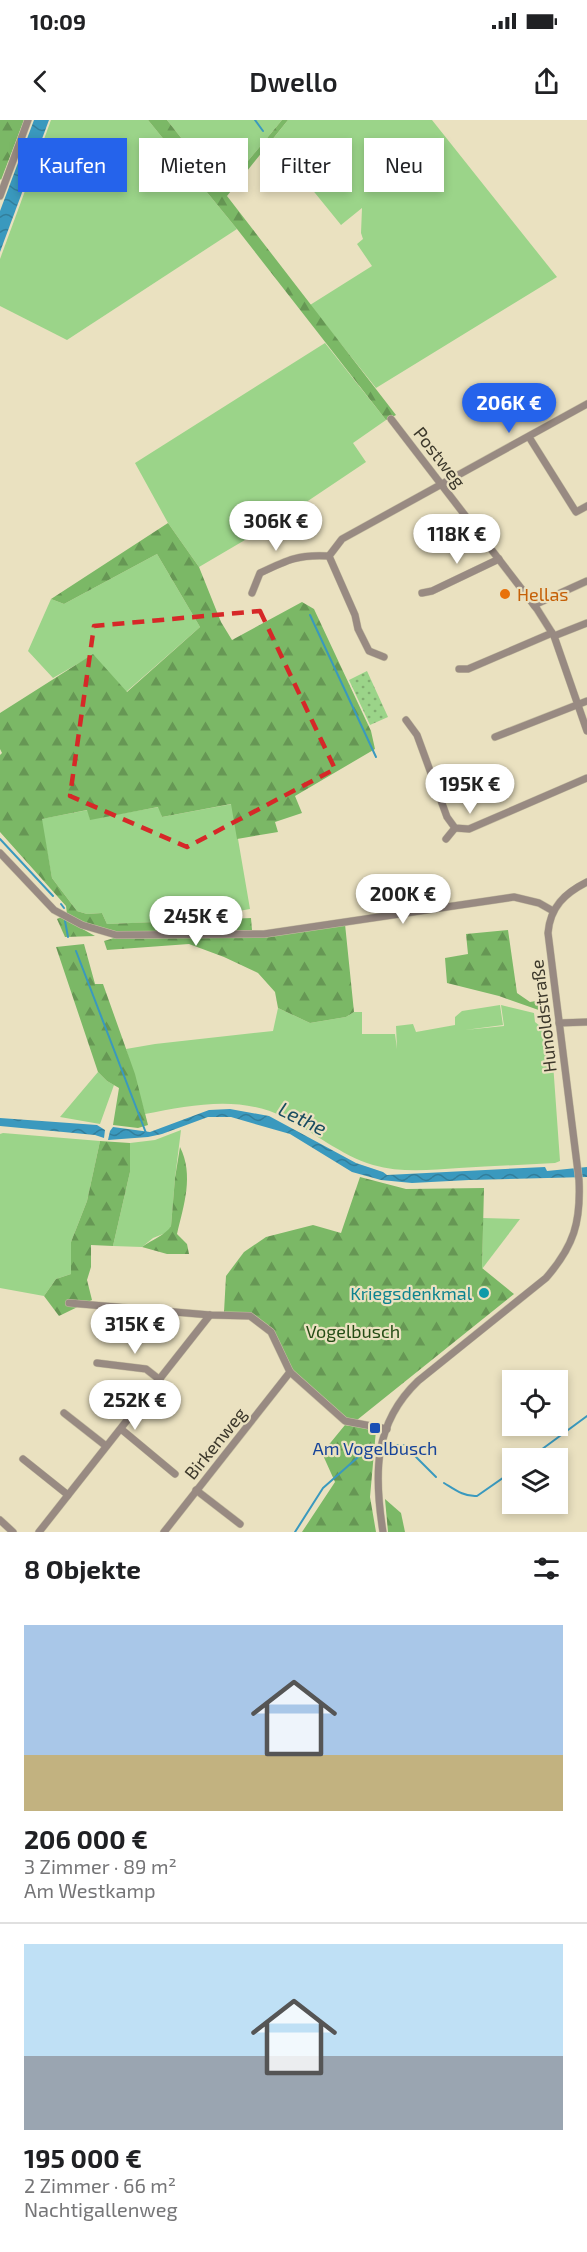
<!DOCTYPE html>
<html lang="de">
<meta charset="utf-8">
<style>
:root{--surface:#fff;--page:#f6f6f6;--text:#202124;--muted:#757577;--line:#e0e0e0;--accent:#2563eb}
body{margin:0;font-family:"Exo 2",sans-serif;background:var(--page);color:var(--text);height:100vh;display:flex;flex-direction:column;font-size:22px;white-space:nowrap}
*{box-sizing:border-box;margin:0}
p{font-size:20px;color:var(--muted)}
.icon{flex:none;width:33px;height:33px;fill:none;stroke:currentColor;stroke-width:2;stroke-linecap:round;stroke-linejoin:round}
.map{position:relative;height:1412px;overflow:hidden}
.panel{display:flex;flex-direction:column;background:var(--surface);flex:1}
.panel>*{flex:none}
.hud{position:absolute;left:18px;top:18px;width:552px;height:54px;display:flex;gap:12px}
.tools{position:absolute;left:502px;top:1250px;display:grid;gap:12px}
.tools a{display:grid;place-items:center;width:66px;height:66px;border-radius:0px;background:var(--surface);box-shadow:0 3px 9px #0003;font-size:30px}
.price{position:absolute;translate:-50% -51px;padding:0 14px;border-radius:21px;background:#fff;color:#222;font-size:20px;line-height:39px;filter:drop-shadow(0 2px 3px #0008)}
.price::after{content:'';position:absolute;left:50%;top:36px;width:18px;height:14px;margin-left:-9px;background:inherit;clip-path:polygon(0 0,100% 0,50% 100%)}
.price.selected{background:var(--accent);color:#fff}
ul{padding:0;list-style:none}
li{display:grid;align-content:center;gap:12px;height:318px;padding:0 24px}
li+li{border-top:2px solid var(--line)}
li span{display:grid;place-items:center;height:186px;border-radius:0px;color:#555}
li>.icon{margin-inline-start:auto}
span .icon{width:108px;height:108px;fill:#fffc;stroke-width:1}
li b{font-size:26px}
h2{display:flex;justify-content:space-between;align-items:center;height:72px;padding:0 24px;font-size:26px}
.pill{padding:0 21px;border-radius:0px;background:var(--surface);box-shadow:0 3px 9px #0003;font-size:21px;line-height:54px}
.pill.selected{background:var(--accent);color:#fff}
.status{display:flex;justify-content:space-between;align-items:center;height:42px;padding:0 30px;background:var(--surface);direction:ltr}
.status svg{height:16px;fill:currentColor}
header{display:flex;justify-content:space-between;align-items:center;height:78px;padding:0 24px;background:var(--surface);font-size:27px;font-weight:600}
.map>svg:first-child{display:block}
.green{fill:#9bd489}
.forest{fill:url(#forest-firs)}
.park{fill:url(#park-dots)}
.water{fill:url(#water-waves)}
.lines{fill:none;stroke-linecap:round;stroke-linejoin:round}
.stream{stroke:#3a99be;stroke-width:2}
.minor-casing{stroke:#c7bfa2;stroke-width:8}
.minor{stroke:#988a82;stroke-width:7}
.marked{fill:none;stroke:#d62828;stroke-width:4.5;stroke-dasharray:12 8;stroke-linejoin:round}
.food-dot{fill:#e8710a;stroke:#eae1c0;stroke-width:2}
.culture-dot{fill:#0f9aa8;stroke:#eae1c0;stroke-width:2}
.transit-dot{fill:#1a4fb4;stroke:#eae1c0;stroke-width:2}
.labels{text-anchor:middle;dominant-baseline:central;stroke-width:4.5;stroke-linejoin:round;paint-order:stroke}
.street-label{font-size:18px;fill:#3c382b;stroke:#eae1c0}
.food-label{font-size:18px;fill:#c56008;stroke:#eae1c0;text-anchor:start}
.culture-label{font-size:18px;fill:#0d838f;stroke:#eae1c0;text-anchor:end}
.park-label{font-size:18px;fill:#244c15;stroke:#eae1c0}
.transit-label{font-size:18px;fill:#164399;stroke:#eae1c0}
.water-label{font-size:20px;font-style:italic;fill:#174b5f;stroke:#eae1c0}
</style>
<div class="status"><b>10:09</b><svg viewBox="0 0 49 12"><path d="M0 12V9h3v3zM5 12V6h3v6zM10 12V3h3v9zM15 12V0h3v12zM26 1h20v11H26zM47 4h2v5h-2z"/></svg></div>
<header><svg class="icon" aria-label="back" viewBox="0 0 24 24"><path d="M15 5l-7 7 7 7"/></svg>Dwello<svg class="icon" aria-label="share" viewBox="0 0 24 24"><path d="M12 15V3M7 8l5-5 5 5M5 13v7h14v-7"/></svg></header>
<div class="map">
<svg width="587" height="1412" viewBox="0 0 587 1412">
<defs>
<pattern id="forest-firs" width="22" height="20" patternUnits="userSpaceOnUse" patternTransform="scale(1.5)"><rect width="22" height="20" fill="#7bb866"/><path d="M5 1l3.5 6h-7zM16 11l3.5 6h-7z" fill="#669754"/></pattern>
<pattern id="park-dots" width="8" height="8" patternUnits="userSpaceOnUse" patternTransform="scale(1.5)"><rect width="8" height="8" fill="#9bd489"/><path d="M2 2h.1M6 6h.1" fill="none" stroke="#80ad70" stroke-width="1.8" stroke-linecap="round"/></pattern>
<pattern id="water-waves" width="16" height="10" patternUnits="userSpaceOnUse" patternTransform="scale(1.5)"><rect width="16" height="10" fill="#3a99be"/><path d="M0 5q4-4 8 0t8 0" fill="none" stroke="#327e9b"/></pattern>
</defs>
<rect width="100%" height="100%" fill="#eae1c0"/>
<!-- green -->
<g class="green">
<polygon points="51,0 148,0 237,109 67,220 0,186 0,139"/>
<polygon points="167,0 282,0 223,71"/>
<polygon points="288,0 432,0 557,157 376,268 310,185 372,146 357,124 363,119 361,113 362,88 341,105 272,20"/>
<polygon points="325,223 386,300 353,323 366,342 284,397 199,447 168,403 135,343"/>
<polygon points="157,434 200,507 126,572 93,535 53,558 28,531 51,479 64,484"/>
<polygon points="232,684 250,789 183,801 107,804 102,793 87,794 77,791 52,758 41,699 88,690 90,699 159,687 162,697"/>
<path d="M 500,885 L 503,905 L 465,910 L 504,906 L 501,885 L 534,893 L 535,902 L 551,915 L 560,1041 L 555,1043 C 523,1045 491,1046 459,1048 C 430,1050 401,1053 373,1045 C 340,1035 314,1012 284,997 C 239,975 192,985 145,994 L 126,929 L 155,924 L 273,911 L 278,888 L 310,903 L 346,897 L 354,892 L 362,892 L 362,914 L 395,914 L 397,929 L 396,906 L 413,904 L 416,912 L 455,905 L 455,897 L 462,891 Z"/>
<polygon points="98,952 107,961 114,965 100,1004 60,997"/>
<polygon points="181,1010 175,1058 171,1106 168,1112 153,1118 142,1127 113,1126 130,1052 130,1023 155,1020"/>
<polygon points="3,1013 100,1021 87,1081 71,1122 71,1154 56,1159 44,1176 0,1168 0,1014"/>
<polygon points="483,1098 520,1099 482,1149"/>
</g>
<!-- forest -->
<g class="forest">
<polygon points="0,0 24,0 1,60 0,59"/>
<polygon points="148,0 167,0 223,71 282,0 288,0 227,76 396,295 386,300 237,109"/>
<polygon points="168,403 199,447 221,502 232,520 302,482 314,489 371,611 375,629 295,676 302,693 275,702 278,712 237,719 231,684 162,697 158,687 90,700 87,690 42,699 52,758 77,791 87,794 102,793 107,804 251,798 252,810 115,813 83,803 67,794 66,786 0,712 0,635 2,633 0,629 0,593 93,534 127,572 200,507 157,434 64,484 51,479"/>
<polygon points="61,797 95,816 65,817 57,799"/>
<polygon points="345,804 354,892 346,897 310,903 278,888 275,872 258,853 224,837 189,824 107,830 104,821 114,818 264,817"/>
<polygon points="508,810 517,873 530,882 548,879 550,894 499,876 447,863 445,838 468,834 466,814"/>
<polygon points="84,824 95,864 103,864 135,954 148,1005 138,1008 113,1005 119,968 107,961 98,952 56,827"/>
<polygon points="100,1021 130,1023 130,1052 113,1126 91,1125 91,1147 87,1160 92,1180 59,1196 44,1176 56,1159 71,1154 71,1122 87,1081"/>
<path d="M 180,1027 C 194,1055 184,1085 177,1114 L 187,1124 L 189,1134 L 167,1134 L 142,1127 C 151,1120 166,1115 171,1106 L 175,1058 Z"/>
<polygon points="360,1057 406,1069 484,1068 482,1148 514,1174 357,1300 346,1299 292,1254 272,1211 252,1194 224,1192 226,1156 244,1132 266,1117 313,1105 341,1113"/>
<polygon points="345,1305 376,1310 370,1377 376,1412 302,1412 335,1362 322,1333"/>
<polygon points="385,1379 401,1393 405,1412 388,1412"/>
</g>
<!-- park -->
<polygon class="park" points="367,551 388,597 370,605 349,560"/>
<!-- water -->
<g class="water">
<polygon points="34,0 49,0 0,132 0,91"/>
<polygon points="230,989 269,996 356,1043 383,1052 387,1055 545,1047 547,1051 587,1047 587,1057 469,1060 412,1063 381,1060 352,1052 290,1014 231,997 208,997 162,1014 148,1017 108,1020 110,1011 113,1007 150,1012 209,990"/>
<polygon points="0,998 97,1005 105,1010 104,1018 95,1015 0,1006"/>
</g>
<g class="lines">
<!-- stream -->
<g class="stream">
<polyline points="255,0 263,11"/>
<polyline points="310,495 376,637"/>
<polyline points="0,719 53,776"/>
<polyline points="61,784 64,788"/>
<polyline points="65,801 68,817"/>
<polyline points="76,831 146,1013"/>
<polyline points="387,1325 404,1325 436,1357"/>
<polyline points="530,1338 587,1296"/>
<path d="M 444,1363 C 454,1369 464,1377 477,1376 L 513,1351"/>
<polyline points="295,1412 323,1368 365,1331 370,1329"/>
</g>
<!-- minor casing -->
<g class="minor-casing">
<g id="minor">
<polyline points="0,76 28,0"/>
<polyline points="391,299 537,489 554,516 587,611"/>
<polyline points="529,317 576,392 587,386"/>
<path d="M 252,473 L 260,453 C 287,440 299,434 329,436"/>
<polyline points="422,473 432,471 499,439"/>
<polyline points="534,485 587,461"/>
<polyline points="554,516 587,503"/>
<polyline points="384,537 369,531 358,509 355,495 329,436 342,419 587,284"/>
<polyline points="459,549 468,549 552,513"/>
<polyline points="406,600 417,615 447,697 455,708 469,709 587,658"/>
<polyline points="495,617 587,581"/>
<polyline points="446,719 455,708"/>
<polyline points="0,733 54,790 82,805 116,815 264,814 514,777 539,783 553,791"/>
<polyline points="559,903 587,902"/>
<polyline points="69,1183 210,1195 250,1196 271,1212 290,1252 345,1301 387,1309"/>
<polyline points="97,1243 146,1249 160,1260"/>
<polyline points="64,1293 106,1326"/>
<polyline points="121,1309 175,1354"/>
<polyline points="23,1339 68,1375"/>
<polyline points="196,1370 240,1404"/>
<polyline points="0,1400 13,1412"/>
<polyline points="39,1412 210,1195"/>
<polyline points="164,1412 290,1252"/>
<path d="M 383,1412 C 374,1355 373,1304 418,1261 L 546,1158 C 574,1126 581,1102 579,1060 L 548,813 C 550,787 565,773 587,762"/>
</g>
</g>
<!-- minor -->
<use href="#minor" class="minor"/>
</g>
<!-- marked area -->
<path class="marked" d="M 260,491 L 335,649 L 187,727 L 70,676 L 94,506 Z"/>
<!-- markers -->
<circle class="food-dot" cx="505" cy="474" r="6"/>
<circle class="culture-dot" cx="484" cy="1173" r="6"/>
<rect class="transit-dot" x="369" y="1302" width="12" height="12" rx="3"/>
<g class="labels">
<!-- street labels -->
<g class="street-label">
<text transform="translate(440 337) rotate(52)">Postweg</text>
<text transform="translate(543 896) rotate(-97)">Hunoldstraße</text>
<text transform="translate(215 1323) rotate(-51)">Birkenweg</text>
</g>
<!-- food labels -->
<g class="food-label">
<text x="517" y="474">Hellas</text>
</g>
<!-- culture labels -->
<g class="culture-label">
<text x="472" y="1173">Kriegsdenkmal</text>
</g>
<!-- park labels -->
<g class="park-label">
<text x="353" y="1211">Vogelbusch</text>
</g>
<!-- transit labels -->
<g class="transit-label">
<text x="375" y="1328">Am Vogelbusch</text>
</g>
<!-- water labels -->
<g class="water-label">
<text transform="translate(303 998) rotate(26)">Lethe</text>
</g>
</g>
</svg>
<div class="tools">
<a><svg class="icon" aria-label="locate" viewBox="0 0 24 24"><circle cx="12" cy="12" r="6"/><path d="M12 2v4M12 18v4M2 12h4M18 12h4"/></svg></a>
<a><svg class="icon" aria-label="layers" viewBox="0 0 24 24"><path d="M12 4l9 5-9 5-9-5zM3 14l9 5 9-5"/></svg></a>
</div>
<b class="price selected" style="left:509px;top:314px">206K €</b>
<b class="price" style="left:276px;top:432px">306K €</b>
<b class="price" style="left:457px;top:445px">118K €</b>
<b class="price" style="left:470px;top:695px">195K €</b>
<b class="price" style="left:403px;top:805px">200K €</b>
<b class="price" style="left:196px;top:827px">245K €</b>
<b class="price" style="left:135px;top:1235px">315K €</b>
<b class="price" style="left:135px;top:1311px">252K €</b>
<div class="hud">
<a class="pill selected">Kaufen</a>
<a class="pill">Mieten</a>
<a class="pill">Filter</a>
<a class="pill">Neu</a>
</div>
</div>
<section class="panel">
<h2>8 Objekte<svg class="icon" aria-label="filters" viewBox="0 0 24 24"><path d="M4 7h16M4 17h16"/><circle cx="9" cy="7" r="2"/><circle cx="15" cy="17" r="2"/></svg></h2>
<ul>
<li><span style="background:linear-gradient(#a9c7e8 70%,#c2b280 0)"><svg class="icon" aria-label="home" viewBox="0 0 24 24"><path d="M3 11l9-7 9 7M6 9v11h12V9"/></svg></span><div><b>206 000 €</b><p>3 Zimmer · 89 m²</p><p>Am Westkamp</p></div></li>
<li><span style="background:linear-gradient(#bfe0f5 60%,#9aa5b1 0)"><svg class="icon" aria-label="home" viewBox="0 0 24 24"><path d="M3 11l9-7 9 7M6 9v11h12V9"/></svg></span><div><b>195 000 €</b><p>2 Zimmer · 66 m²</p><p>Nachtigallenweg</p></div></li>
</ul>
</section>
